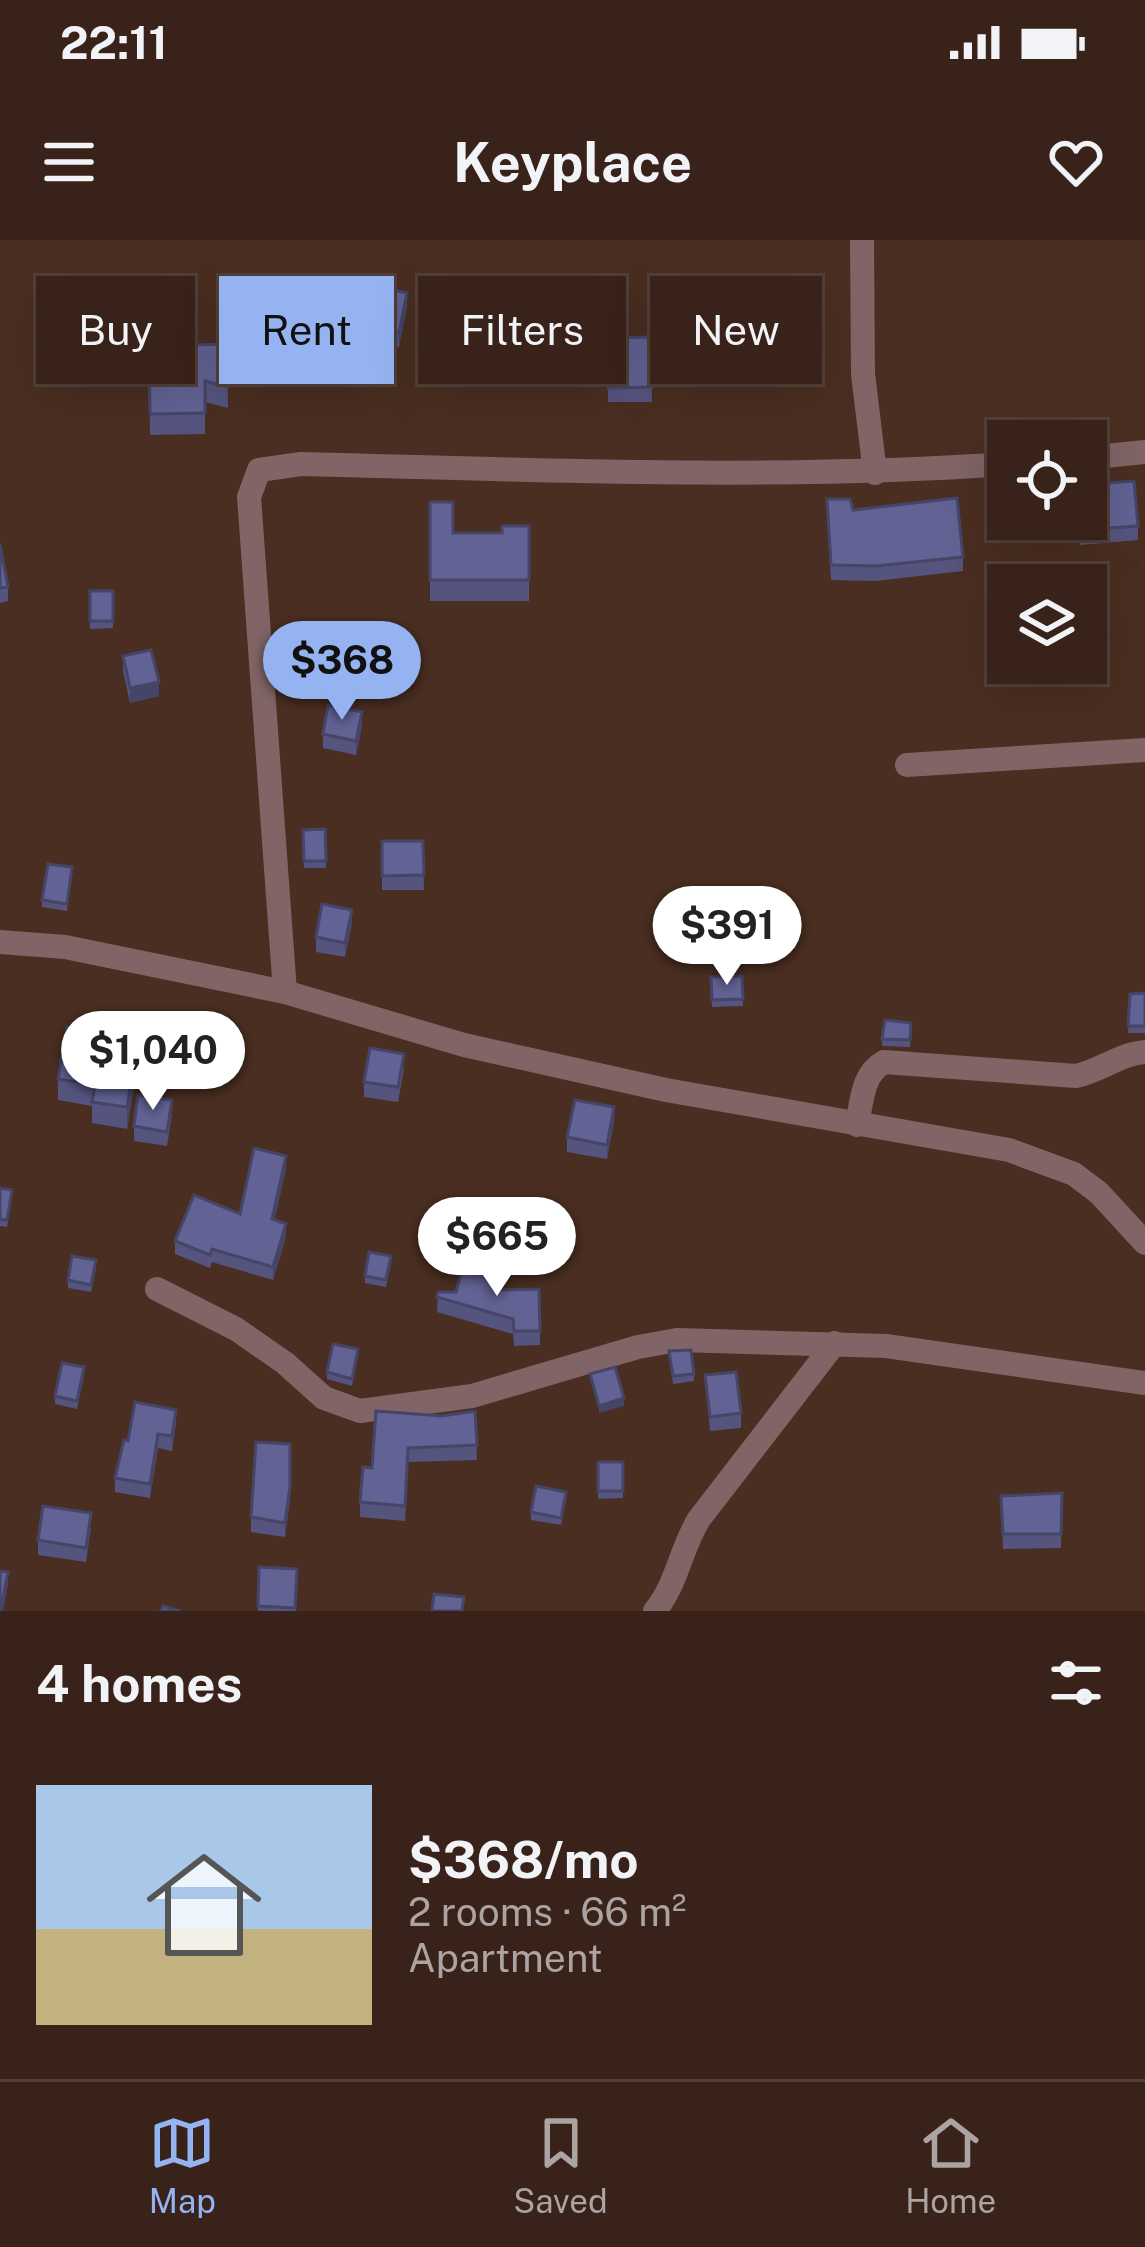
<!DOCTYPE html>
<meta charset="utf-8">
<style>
:root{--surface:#382219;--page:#3f2a22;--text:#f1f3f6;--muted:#aba4a2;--line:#523f38;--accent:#95b2f1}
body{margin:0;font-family:"Public Sans",sans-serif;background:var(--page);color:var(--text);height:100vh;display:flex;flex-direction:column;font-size:45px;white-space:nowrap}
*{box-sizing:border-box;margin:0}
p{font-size:39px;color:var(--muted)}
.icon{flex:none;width:66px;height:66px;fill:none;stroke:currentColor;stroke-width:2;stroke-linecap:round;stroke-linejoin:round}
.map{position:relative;height:1371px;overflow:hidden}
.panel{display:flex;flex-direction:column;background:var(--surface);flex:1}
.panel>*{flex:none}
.guide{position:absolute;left:36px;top:36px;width:1074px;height:108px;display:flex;gap:24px}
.buttons{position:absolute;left:987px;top:180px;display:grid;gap:24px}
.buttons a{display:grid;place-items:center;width:120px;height:120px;border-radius:0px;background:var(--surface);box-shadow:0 12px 48px #0002,0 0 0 3px var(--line);font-size:60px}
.price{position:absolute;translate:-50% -102px;padding:0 27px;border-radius:42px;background:#fff;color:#222;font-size:39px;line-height:78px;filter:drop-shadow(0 3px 6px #0008)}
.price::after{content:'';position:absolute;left:50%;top:72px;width:36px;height:27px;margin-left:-18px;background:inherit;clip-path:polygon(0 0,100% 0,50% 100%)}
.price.on{background:var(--accent);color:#111}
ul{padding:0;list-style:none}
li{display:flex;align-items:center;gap:36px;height:300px;padding:0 36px}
li span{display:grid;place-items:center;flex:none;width:336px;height:240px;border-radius:0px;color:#555}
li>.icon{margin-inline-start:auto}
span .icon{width:144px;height:144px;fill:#fffc;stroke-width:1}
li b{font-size:51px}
h2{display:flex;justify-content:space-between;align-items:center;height:144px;padding:0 36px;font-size:51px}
.tag{padding:0 42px;border-radius:0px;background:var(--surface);box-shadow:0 12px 48px #0002,0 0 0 3px var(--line);font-size:42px;line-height:108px}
.tag.on{background:var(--accent);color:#111}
.status{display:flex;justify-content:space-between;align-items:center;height:84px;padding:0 60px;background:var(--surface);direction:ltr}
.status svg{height:33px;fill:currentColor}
header{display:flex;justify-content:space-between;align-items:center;height:156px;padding:0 36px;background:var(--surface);font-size:54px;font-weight:700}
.dock{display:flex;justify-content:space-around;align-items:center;height:168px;border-top:3px solid var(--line);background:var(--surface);font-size:33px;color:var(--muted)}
.dock a{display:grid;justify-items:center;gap:6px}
.dock .on{color:var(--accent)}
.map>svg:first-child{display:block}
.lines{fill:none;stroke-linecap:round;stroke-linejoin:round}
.minor{stroke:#806466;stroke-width:24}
.wall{fill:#54547f}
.shaded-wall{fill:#454568}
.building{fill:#626294;stroke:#454568;stroke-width:3}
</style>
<div class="status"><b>22:11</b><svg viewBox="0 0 49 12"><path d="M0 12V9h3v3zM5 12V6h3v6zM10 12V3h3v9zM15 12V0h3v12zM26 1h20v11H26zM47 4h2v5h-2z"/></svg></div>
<header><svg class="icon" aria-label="menu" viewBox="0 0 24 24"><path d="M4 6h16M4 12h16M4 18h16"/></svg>Keyplace<svg class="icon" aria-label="heart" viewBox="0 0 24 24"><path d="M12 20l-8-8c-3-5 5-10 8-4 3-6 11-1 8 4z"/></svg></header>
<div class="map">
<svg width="1145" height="1371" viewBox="0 0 1145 1371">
<rect width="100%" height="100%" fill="#4a2e21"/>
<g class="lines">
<!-- minor -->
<g class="minor">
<polyline points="862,0 863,134 875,233"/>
<polyline points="1086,218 1145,212"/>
<polyline points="907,525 1145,510"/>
<polyline points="0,702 65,707 285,752 464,805 666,850 1009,910 1074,934 1099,953 1145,1003"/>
<path d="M 285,752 L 249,257 L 259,230 L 301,224 C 537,230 773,240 1008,224"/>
<path d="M 857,885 C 862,861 862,834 884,822 L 1076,836 C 1101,831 1119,814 1145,812"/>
<polyline points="157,1049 236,1089 285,1123 324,1158 360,1171 472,1156 638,1107 677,1100 886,1106 1145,1143"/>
<path d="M 655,1371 C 678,1342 680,1310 699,1279 L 835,1103"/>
</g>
</g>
<!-- wall -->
<g class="wall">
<polygon points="407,67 399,107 371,101 371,87"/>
<polygon points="651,97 652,162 608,162 607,98"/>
<polygon points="227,104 228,168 205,162 205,194 150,195 149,106"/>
<polygon points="430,262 453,293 502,293 529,286 529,361 430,361"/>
<polygon points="853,270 963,317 963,331 876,341 831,340 827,274"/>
<polygon points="1078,279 1138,286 1138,300 1080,305"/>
<polygon points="0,304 8,347 8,361 0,363"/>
<polygon points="90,351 113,351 113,388 90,389"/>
<polygon points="123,416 159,456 130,463 123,431"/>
<polygon points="362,486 356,515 323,508 323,494"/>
<polygon points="325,589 326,628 304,628 303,590"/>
<polygon points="382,601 423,601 424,650 382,650"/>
<polygon points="72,635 67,671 42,667 42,660"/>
<polygon points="352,684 345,717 316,712 316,697"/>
<polygon points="742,736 743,766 712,767 711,737"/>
<polygon points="1145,753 1145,793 1128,793 1130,754"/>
<polygon points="911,783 910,807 882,806 882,799"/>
<polygon points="213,799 209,829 149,819 149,805"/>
<polygon points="138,821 127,889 92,883 92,866 58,860 58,839"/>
<polygon points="404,828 398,862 364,857 364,842"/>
<polygon points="172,874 167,906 134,901 134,886"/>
<polygon points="614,882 607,919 567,912 567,897"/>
<polygon points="286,929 274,980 286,997 273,1040 212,1022 210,1028 175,1014 175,1001 240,974"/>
<polygon points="0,948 12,957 7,987 0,986"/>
<polygon points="391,1023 386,1047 365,1043 365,1036"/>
<polygon points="96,1027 91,1052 68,1048 68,1040"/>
<polygon points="501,1050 540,1091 540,1105 514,1106 513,1094 437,1072 438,1052"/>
<polygon points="669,1111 694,1134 694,1141 673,1144"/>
<polygon points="358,1117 352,1146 327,1139 327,1132"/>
<polygon points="84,1135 77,1169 55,1164 55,1156"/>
<polygon points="705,1135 741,1173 741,1188 710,1191"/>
<polygon points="475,1171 477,1220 408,1222 405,1281 360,1277 360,1262 372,1228 442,1176"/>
<polygon points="176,1184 172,1211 158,1208 150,1258 115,1252 115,1238 128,1201"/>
<polygon points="598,1222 623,1222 623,1258 598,1259"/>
<polygon points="1062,1253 1061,1308 1003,1309 1001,1256"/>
<polygon points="290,1260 285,1297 251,1292 251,1277"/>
<polygon points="566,1260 561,1285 531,1280 531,1272"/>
<polygon points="91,1287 86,1322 38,1315 38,1300"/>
<polygon points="259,1327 297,1329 296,1371 258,1371"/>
</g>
<!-- shaded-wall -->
<g class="shaded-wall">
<polygon points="407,53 407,67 399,107 399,93"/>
<polygon points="159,442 159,456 130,463 130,448"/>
<polygon points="362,472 362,486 356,515 356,501"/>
<polygon points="352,670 352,684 345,717 345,703"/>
<polygon points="138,799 138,821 127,889 127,867"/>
<polygon points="614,867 614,882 607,919 607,905"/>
<polygon points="286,916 286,929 272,992 272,979"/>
<polygon points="286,984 286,997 273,1040 273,1027"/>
<polygon points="624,1158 624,1166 599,1173 599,1166"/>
<polygon points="176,1170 176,1184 172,1211 172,1196"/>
<polygon points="158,1194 158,1208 150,1258 150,1244"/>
<polygon points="290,1246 290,1260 285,1297 285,1283"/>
<polygon points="8,1332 8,1345 3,1371 1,1371"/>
</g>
<!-- building -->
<g class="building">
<polygon points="379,47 407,53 399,93 371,87"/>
<polygon points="651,97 652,147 608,148 607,98"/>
<polygon points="227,104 228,147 205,141 205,173 150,174 149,106"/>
<polygon points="1134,241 1138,286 1080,290 1079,279 1086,279 1086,245"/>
<polygon points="957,258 963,317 876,326 831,325 827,259 850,259 853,270"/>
<polygon points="430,262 453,262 453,293 502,293 502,286 529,286 529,340 430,340"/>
<polygon points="0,304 8,347 0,348"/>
<rect x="90" y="351" width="23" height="30"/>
<polygon points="151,410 159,442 130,448 123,416"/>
<polygon points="328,465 362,472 356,501 323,494"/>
<polygon points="325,589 326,621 304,621 303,590"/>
<polygon points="382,601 423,601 424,635 382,636"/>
<polygon points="48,624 72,627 67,664 42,660"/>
<polygon points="322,664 352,670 345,703 316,697"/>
<polygon points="742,736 743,759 712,760 711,737"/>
<polygon points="1145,753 1145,786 1128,786 1130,754"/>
<polygon points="154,776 213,785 209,814 149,805"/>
<polygon points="885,780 911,783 910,800 882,799"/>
<polygon points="67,787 138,799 127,867 92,862 95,845 58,839"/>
<polygon points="370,808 404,814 398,847 364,842"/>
<polygon points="138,855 172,860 167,892 134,886"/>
<polygon points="575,860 614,867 607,905 567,897"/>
<polygon points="254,908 286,916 272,979 286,984 273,1027 212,1009 210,1015 175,1001 194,955 240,974"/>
<polygon points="0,948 12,950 7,980 0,979"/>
<polygon points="369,1012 391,1016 386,1040 365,1036"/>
<polygon points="72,1016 96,1020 91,1045 68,1040"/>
<polygon points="463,1026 501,1037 497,1050 539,1049 540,1091 514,1091 513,1079 437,1057 438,1052 456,1052"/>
<polygon points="333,1104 358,1109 352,1139 327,1132"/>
<polygon points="691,1110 694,1134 673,1136 669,1111"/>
<polygon points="62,1123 84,1127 77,1161 55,1156"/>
<polygon points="615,1127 624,1158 599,1166 590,1134"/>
<polygon points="736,1132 741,1173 710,1177 705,1135"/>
<polygon points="135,1162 176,1170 172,1196 158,1194 150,1244 115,1238 124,1200 128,1201"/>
<polygon points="376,1171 442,1176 475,1171 477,1205 408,1208 405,1266 360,1262 363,1227 372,1228"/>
<polygon points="256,1202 290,1204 290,1246 285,1283 251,1277"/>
<rect x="598" y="1222" width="25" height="29"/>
<polygon points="536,1246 566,1252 561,1278 531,1272"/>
<polygon points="1062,1253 1061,1294 1003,1294 1001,1256"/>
<polygon points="43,1266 91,1273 86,1308 38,1300"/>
<polygon points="259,1327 297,1329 295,1368 258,1366"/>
<polygon points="0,1331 8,1332 1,1369 0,1368"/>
<polygon points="434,1354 464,1357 462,1371 432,1371"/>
<polygon points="163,1366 180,1371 161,1371"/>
</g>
</svg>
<div class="buttons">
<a><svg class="icon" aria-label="locate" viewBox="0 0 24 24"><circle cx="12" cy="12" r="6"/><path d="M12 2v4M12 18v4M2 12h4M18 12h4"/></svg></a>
<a><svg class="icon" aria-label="layers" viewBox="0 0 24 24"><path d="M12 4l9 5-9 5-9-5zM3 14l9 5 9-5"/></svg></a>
</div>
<b class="price on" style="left:342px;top:483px">$368</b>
<b class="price" style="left:727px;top:748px">$391</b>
<b class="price" style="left:153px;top:873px">$1,040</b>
<b class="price" style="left:497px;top:1059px">$665</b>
<div class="guide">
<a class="tag">Buy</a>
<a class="tag on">Rent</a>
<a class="tag">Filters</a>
<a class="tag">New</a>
</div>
</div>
<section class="panel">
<h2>4 homes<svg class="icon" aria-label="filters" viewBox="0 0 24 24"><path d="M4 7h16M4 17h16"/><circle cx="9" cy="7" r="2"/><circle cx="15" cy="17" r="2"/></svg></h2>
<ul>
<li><span style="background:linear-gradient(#a9c7e8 60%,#c2b280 0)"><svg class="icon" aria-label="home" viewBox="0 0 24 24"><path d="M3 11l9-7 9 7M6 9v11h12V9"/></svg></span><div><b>$368/mo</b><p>2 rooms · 66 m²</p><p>Apartment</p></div></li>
</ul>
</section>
<nav class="dock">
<a class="on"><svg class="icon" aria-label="map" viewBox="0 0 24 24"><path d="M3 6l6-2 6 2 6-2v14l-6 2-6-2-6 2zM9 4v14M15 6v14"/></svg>Map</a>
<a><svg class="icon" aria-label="saved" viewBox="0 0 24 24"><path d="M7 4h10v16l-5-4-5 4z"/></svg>Saved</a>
<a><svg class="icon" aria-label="home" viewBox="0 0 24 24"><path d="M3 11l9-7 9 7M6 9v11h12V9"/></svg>Home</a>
</nav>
